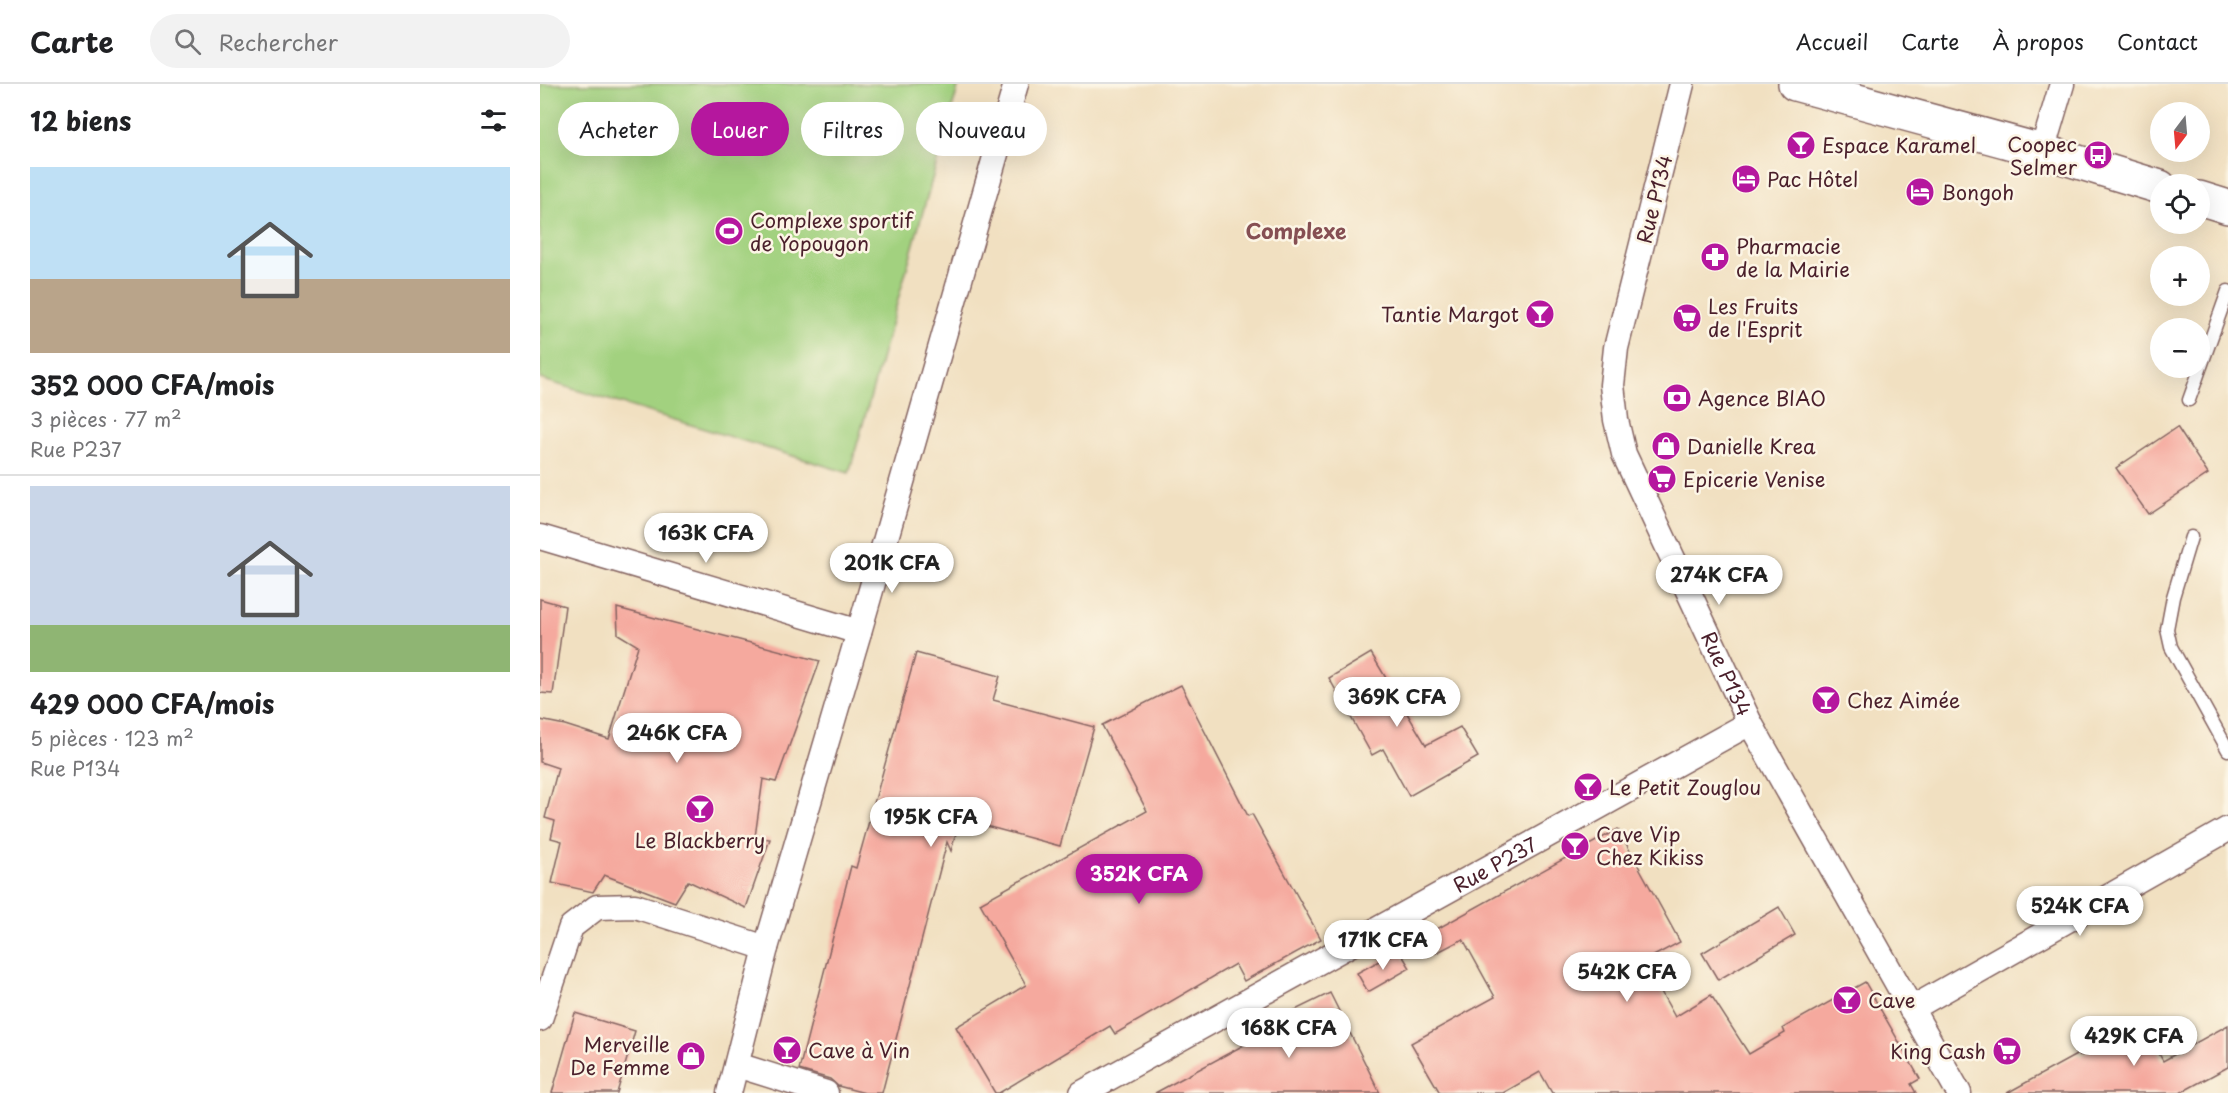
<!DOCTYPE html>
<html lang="fr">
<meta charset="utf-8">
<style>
:root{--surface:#fff;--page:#f2f2f2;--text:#202124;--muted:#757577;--line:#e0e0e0;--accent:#b5179e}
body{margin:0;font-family:"Playpen Sans",sans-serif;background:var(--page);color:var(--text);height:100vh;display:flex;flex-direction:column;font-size:22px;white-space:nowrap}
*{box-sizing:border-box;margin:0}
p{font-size:20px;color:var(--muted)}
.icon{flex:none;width:33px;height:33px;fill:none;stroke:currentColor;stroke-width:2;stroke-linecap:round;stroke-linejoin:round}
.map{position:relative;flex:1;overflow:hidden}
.sheet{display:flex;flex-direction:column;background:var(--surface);width:540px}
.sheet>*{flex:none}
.banner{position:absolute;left:18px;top:18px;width:570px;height:54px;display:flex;gap:12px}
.needle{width:39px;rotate:196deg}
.fabs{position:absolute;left:1610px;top:18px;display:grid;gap:12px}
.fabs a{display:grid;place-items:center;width:60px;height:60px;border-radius:50%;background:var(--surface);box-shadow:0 6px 24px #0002;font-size:30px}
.price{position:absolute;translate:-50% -51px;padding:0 14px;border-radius:21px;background:#fff;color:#222;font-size:20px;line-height:39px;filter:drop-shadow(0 2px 3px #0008)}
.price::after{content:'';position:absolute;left:50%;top:36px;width:18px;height:14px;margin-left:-9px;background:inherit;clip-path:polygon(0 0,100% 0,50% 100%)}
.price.on{background:var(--accent);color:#fff}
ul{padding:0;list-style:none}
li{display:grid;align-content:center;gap:12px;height:318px;padding:0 30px}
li+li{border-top:2px solid var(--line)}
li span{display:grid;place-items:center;height:186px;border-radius:0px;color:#555}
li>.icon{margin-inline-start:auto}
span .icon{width:108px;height:108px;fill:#fffc;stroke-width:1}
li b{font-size:26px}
h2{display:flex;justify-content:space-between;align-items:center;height:72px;padding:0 30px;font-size:26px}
.chip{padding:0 21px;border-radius:27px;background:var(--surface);box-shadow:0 6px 24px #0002;font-size:21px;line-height:54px}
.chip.on{background:var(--accent);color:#fff}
header{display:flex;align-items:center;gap:36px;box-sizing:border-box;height:84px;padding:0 30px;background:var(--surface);border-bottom:2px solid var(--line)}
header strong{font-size:28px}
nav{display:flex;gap:33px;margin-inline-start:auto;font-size:21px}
.search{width:420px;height:54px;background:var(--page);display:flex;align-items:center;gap:15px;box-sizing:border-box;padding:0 21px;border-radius:33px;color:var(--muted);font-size:22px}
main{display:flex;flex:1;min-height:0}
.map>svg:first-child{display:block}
.green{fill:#a2d17f;stroke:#767855;stroke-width:1.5}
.building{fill:#f5a99e}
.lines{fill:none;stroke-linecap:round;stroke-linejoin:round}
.lane-casing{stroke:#846360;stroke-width:15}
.street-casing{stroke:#846360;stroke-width:27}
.secondary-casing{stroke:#846360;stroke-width:36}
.lane{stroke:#fff;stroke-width:12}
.street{stroke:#fff;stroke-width:24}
.secondary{stroke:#fff;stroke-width:33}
.labels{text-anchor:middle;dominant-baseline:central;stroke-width:5;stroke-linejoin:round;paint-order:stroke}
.poi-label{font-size:20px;fill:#4a1f2b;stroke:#fcf5e5;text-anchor:start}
.street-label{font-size:20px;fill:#4a1f2b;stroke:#fcf5e5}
.neighbourhood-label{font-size:21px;font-weight:bold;fill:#864f53;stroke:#fcf5e5}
</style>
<header>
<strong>Carte</strong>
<div class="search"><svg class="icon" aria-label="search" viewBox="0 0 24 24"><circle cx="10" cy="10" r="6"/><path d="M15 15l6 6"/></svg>Rechercher</div>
<nav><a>Accueil</a><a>Carte</a><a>À propos</a><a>Contact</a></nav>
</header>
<main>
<section class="sheet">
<h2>12 biens<svg class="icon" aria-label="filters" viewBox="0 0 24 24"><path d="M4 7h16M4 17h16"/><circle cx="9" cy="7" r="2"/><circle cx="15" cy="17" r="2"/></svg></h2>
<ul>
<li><span style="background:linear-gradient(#bfe0f5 60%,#b9a48a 0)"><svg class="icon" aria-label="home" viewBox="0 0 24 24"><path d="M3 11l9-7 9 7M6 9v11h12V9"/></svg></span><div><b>352 000 CFA/mois</b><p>3 pièces · 77 m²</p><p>Rue P237</p></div></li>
<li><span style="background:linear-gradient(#c9d6e8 75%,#8fb573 0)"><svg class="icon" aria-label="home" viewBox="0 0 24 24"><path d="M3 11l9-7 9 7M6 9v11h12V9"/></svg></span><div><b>429 000 CFA/mois</b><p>5 pièces · 123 m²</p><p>Rue P134</p></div></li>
</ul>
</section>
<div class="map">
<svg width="1688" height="1009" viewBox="0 0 1688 1009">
<rect width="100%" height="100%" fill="#fcf5e5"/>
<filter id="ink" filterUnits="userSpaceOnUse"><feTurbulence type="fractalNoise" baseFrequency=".0167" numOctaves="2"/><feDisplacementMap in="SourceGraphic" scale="12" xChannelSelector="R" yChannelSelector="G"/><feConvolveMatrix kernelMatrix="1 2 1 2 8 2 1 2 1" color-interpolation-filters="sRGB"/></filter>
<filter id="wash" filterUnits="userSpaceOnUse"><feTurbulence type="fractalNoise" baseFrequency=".008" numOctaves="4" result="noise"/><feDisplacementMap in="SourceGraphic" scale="24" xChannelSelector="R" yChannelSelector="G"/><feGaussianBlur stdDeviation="1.35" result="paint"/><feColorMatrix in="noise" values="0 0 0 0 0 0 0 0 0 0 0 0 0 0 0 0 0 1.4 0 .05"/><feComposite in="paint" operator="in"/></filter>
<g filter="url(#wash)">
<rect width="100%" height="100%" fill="#f1e0c1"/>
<!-- green -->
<polygon class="green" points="0,0 419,0 309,389 0,295"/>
<g id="blocks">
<!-- building -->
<g class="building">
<polygon points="1637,343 1668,390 1608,430 1576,384"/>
<polygon points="0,515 25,522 13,610 0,609"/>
<polygon points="77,524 280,577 236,698 223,695 215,753 230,755 206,824 148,797 135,818 64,791 53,808 12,799 22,757 11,754 15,737 5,734 18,684 0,678 0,636 25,641 69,655 98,562 78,550"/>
<polygon points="376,569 460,592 453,616 554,643 520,762 420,735 411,767 407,758 342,1009 325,1009 298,1002 290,995 259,986 311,782 316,784"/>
<polygon points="831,569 886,661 920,643 938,673 869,712 843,665 832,671 789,594"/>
<polygon points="641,601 708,732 712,730 781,855 704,897 695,880 575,950 570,942 459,1009 455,1009 416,943 486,901 440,819 607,727 562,641"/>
<polygon points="1078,745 1140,858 1104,877 1135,933 1171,911 1209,970 1245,949 1243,944 1325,898 1380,995 1371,1000 1376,1009 1012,1009 1000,988 963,1009 900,1009 871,959 955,913 923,855 896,869 886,851"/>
<polygon points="1239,823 1255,851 1178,896 1162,869"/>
<polygon points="859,866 870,884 828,908 817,889"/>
<polygon points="790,909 840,1009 615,1009 706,960 702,952"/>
<polygon points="35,929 95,947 77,1009 12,1009"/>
<polygon points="1602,938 1623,977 1688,941 1688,983 1640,1009 1467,1009 1538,970 1540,972"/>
</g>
</g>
</g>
<g filter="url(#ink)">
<use href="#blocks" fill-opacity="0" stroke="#846360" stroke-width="1.5"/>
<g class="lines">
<!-- lane casing -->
<g class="lane-casing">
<g id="lane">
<polyline points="1649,316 1688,207"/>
<polyline points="1651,453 1633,513 1627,545 1631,563 1688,666"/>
</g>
</g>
<!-- street casing -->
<g class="street-casing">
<g id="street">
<path id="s1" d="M 1142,0 L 1076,264 L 1072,301 L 1076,336 L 1084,370 L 1210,639 L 1419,1009"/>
<polyline points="1502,67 1522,0"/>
<polyline points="0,453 319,548"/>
<polyline points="1371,925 1688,745"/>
<polyline points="0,935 31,843 57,823 95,822 226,864"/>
<polyline points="197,981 286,1009"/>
<polyline points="189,1009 226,864 319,548 476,0"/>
<path id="s2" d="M 542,1009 L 1210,639"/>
</g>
</g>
<!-- secondary casing -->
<g class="secondary-casing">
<g id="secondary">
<polyline points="1255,0 1502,67 1620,103"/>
<polyline points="1659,114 1688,123"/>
</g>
</g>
<!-- lane -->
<use href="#lane" class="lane"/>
<!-- street -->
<use href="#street" class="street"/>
<!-- secondary -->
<use href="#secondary" class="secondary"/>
</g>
</g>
<!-- icons -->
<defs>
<g id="bar-disc" transform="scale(1.5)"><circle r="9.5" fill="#b5179e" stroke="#fcf5e5"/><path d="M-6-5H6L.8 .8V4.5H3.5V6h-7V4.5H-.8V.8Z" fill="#fff"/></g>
<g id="bus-disc" transform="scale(1.5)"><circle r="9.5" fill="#b5179e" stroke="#fcf5e5"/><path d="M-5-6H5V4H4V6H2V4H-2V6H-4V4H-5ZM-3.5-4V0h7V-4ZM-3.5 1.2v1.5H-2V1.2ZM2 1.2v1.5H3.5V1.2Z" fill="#fff"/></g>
<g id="hotel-disc" transform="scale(1.5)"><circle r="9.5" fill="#b5179e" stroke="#fcf5e5"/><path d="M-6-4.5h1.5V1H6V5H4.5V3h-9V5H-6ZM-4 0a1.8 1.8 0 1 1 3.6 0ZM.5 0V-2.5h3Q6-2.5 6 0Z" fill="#fff"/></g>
<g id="stadium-disc" transform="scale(1.5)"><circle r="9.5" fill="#b5179e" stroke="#fcf5e5"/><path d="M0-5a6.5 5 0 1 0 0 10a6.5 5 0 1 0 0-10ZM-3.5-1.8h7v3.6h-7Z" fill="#fff"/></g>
<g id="pharmacy-disc" transform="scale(1.5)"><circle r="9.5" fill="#b5179e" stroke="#fcf5e5"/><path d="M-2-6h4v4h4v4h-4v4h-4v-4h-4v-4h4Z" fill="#fff"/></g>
<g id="supermarket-disc" transform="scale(1.5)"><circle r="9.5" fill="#b5179e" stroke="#fcf5e5"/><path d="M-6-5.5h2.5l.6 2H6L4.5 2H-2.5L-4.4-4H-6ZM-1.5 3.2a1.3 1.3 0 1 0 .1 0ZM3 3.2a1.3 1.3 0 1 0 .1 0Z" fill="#fff"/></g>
<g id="bank-disc" transform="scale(1.5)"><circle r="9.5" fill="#b5179e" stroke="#fcf5e5"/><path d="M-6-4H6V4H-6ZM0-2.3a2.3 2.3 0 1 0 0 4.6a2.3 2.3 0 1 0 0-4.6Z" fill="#fff"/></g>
<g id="shop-disc" transform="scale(1.5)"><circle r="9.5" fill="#b5179e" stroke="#fcf5e5"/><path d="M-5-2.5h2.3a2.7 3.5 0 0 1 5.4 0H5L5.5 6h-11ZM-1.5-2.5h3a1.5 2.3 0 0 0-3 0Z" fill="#fff"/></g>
</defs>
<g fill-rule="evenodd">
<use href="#bar-disc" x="1261" y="61"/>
<use href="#bus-disc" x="1558" y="71"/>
<use href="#hotel-disc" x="1206" y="95"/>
<use href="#hotel-disc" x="1380" y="108"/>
<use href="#stadium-disc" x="189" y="147"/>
<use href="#pharmacy-disc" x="1175" y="173"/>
<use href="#bar-disc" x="1000" y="230"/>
<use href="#supermarket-disc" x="1147" y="234"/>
<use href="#bank-disc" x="1137" y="314"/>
<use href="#shop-disc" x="1126" y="362"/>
<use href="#supermarket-disc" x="1122" y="395"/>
<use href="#bar-disc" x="1286" y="616"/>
<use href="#bar-disc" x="1048" y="703"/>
<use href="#bar-disc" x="160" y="725"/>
<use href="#bar-disc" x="1035" y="762"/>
<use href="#bar-disc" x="1307" y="916"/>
<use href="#bar-disc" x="247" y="966"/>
<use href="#supermarket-disc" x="1467" y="967"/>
<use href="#shop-disc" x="151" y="972"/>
</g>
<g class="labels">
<!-- poi labels -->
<g class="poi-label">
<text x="1537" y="60" text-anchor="end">Coopec<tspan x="1537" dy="23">Selmer</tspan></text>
<text x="1282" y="61">Espace Karamel</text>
<text x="1227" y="95">Pac Hôtel</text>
<text x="1401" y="108">Bongoh</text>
<text x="210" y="136">Complexe sportif<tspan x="210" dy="23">de Yopougon</tspan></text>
<text x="1196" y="162">Pharmacie<tspan x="1196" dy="23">de la Mairie</tspan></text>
<text x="1168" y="222">Les Fruits<tspan x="1168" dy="23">de l'Esprit</tspan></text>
<text x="979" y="230" text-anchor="end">Tantie Margot</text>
<text x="1158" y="314">Agence BIAO</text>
<text x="1147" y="362">Danielle Krea</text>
<text x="1143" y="395">Epicerie Venise</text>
<text x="1307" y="616">Chez Aimée</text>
<text x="1069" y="703">Le Petit Zouglou</text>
<text x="1056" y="750">Cave Vip<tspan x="1056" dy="23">Chez Kikiss</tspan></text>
<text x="160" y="756" text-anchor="middle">Le Blackberry</text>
<text x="1328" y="916">Cave</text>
<text x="130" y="960" text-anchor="end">Merveille<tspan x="130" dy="23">De Femme</tspan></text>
<text x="268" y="966">Cave à Vin</text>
<text x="1446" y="967" text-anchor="end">King Cash</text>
</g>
<!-- street labels -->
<g class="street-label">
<text transform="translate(1114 115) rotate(-76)">Rue P134</text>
<text stroke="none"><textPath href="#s1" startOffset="622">Rue P134</textPath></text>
<text stroke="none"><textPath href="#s2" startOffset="472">Rue P237</textPath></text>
</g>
<!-- neighbourhood labels -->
<g class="neighbourhood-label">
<text x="756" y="146">Complexe</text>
</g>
</g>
</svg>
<div class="fabs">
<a><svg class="needle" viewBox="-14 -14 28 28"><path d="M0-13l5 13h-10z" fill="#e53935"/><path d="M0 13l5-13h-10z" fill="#757577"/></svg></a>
<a><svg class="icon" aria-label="locate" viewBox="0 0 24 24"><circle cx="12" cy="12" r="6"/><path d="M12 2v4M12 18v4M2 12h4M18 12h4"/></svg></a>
<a>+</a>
<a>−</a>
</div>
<b class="price" style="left:166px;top:480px">163K CFA</b>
<b class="price" style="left:352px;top:510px">201K CFA</b>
<b class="price" style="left:1179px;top:522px">274K CFA</b>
<b class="price" style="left:857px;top:644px">369K CFA</b>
<b class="price" style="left:137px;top:680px">246K CFA</b>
<b class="price" style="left:391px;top:764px">195K CFA</b>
<b class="price on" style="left:599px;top:821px">352K CFA</b>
<b class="price" style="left:1540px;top:853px">524K CFA</b>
<b class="price" style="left:843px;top:887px">171K CFA</b>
<b class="price" style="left:1087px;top:919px">542K CFA</b>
<b class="price" style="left:749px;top:975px">168K CFA</b>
<b class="price" style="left:1594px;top:983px">429K CFA</b>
<div class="banner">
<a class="chip">Acheter</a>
<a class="chip on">Louer</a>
<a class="chip">Filtres</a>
<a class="chip">Nouveau</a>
</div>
</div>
</main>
